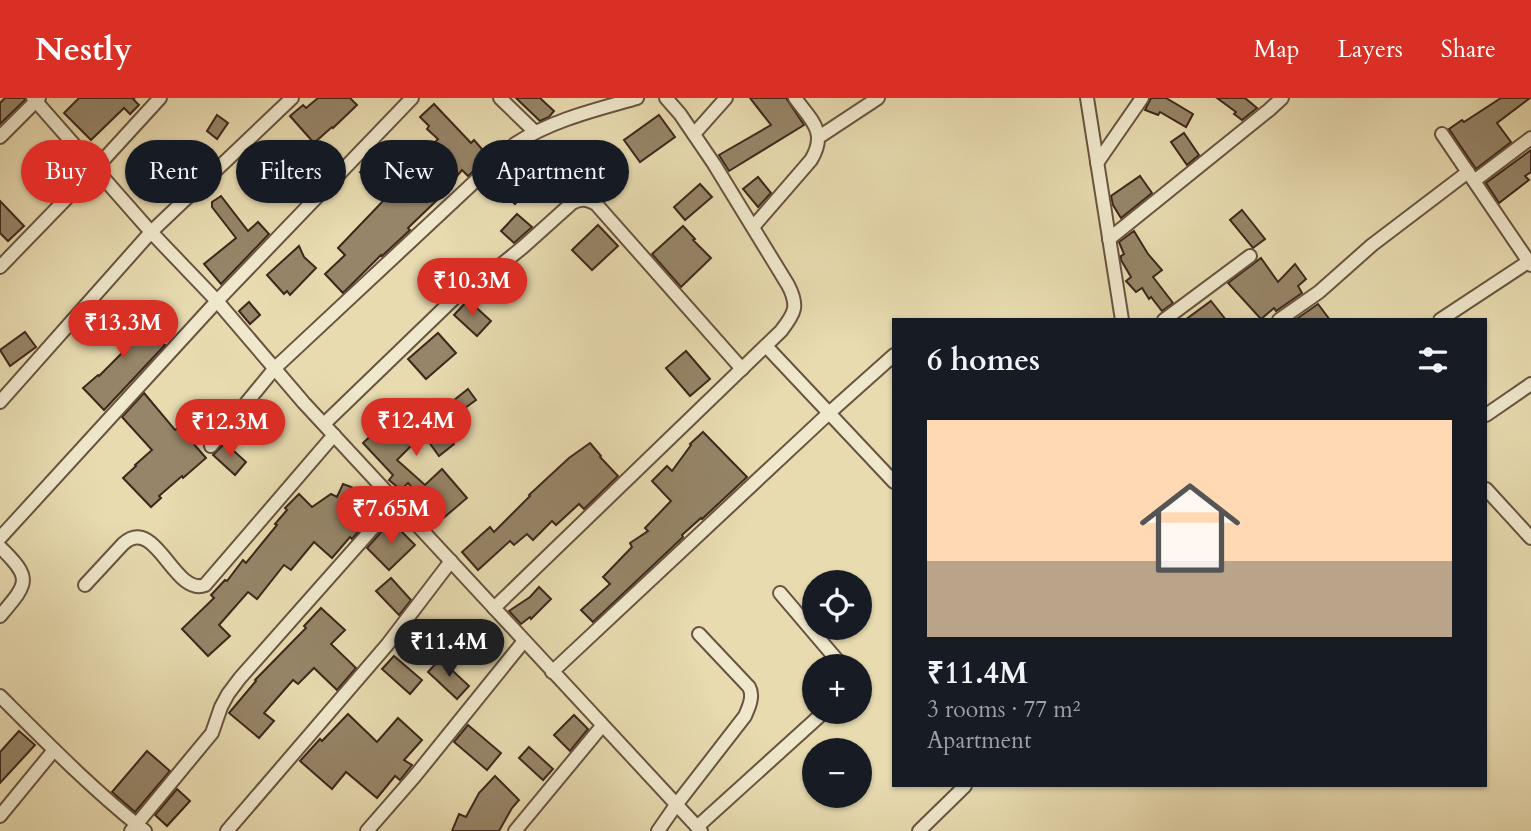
<!DOCTYPE html>
<meta charset="utf-8">
<style>
:root{--surface:#171b24;--page:#20242c;--text:#f1f3f6;--muted:#9ea1a6;--line:#363941;--accent:#d93025}
body{margin:0;font-family:Cardo,serif;background:var(--page);color:var(--text);height:100vh;display:flex;flex-direction:column;font-size:26px;white-space:nowrap}
*{box-sizing:border-box;margin:0}
p{font-size:23px;color:var(--muted)}
.icon{flex:none;width:38px;height:38px;fill:none;stroke:currentColor;stroke-width:2;stroke-linecap:round;stroke-linejoin:round}
.map{position:relative;flex:1;overflow:hidden}
.side{position:absolute;left:892px;top:220px;width:595px;height:469px;display:flex;flex-direction:column;background:var(--surface);border-radius:0px;box-shadow:0 2px 5px #0004}
.side>*{flex:none}
.hud{position:absolute;left:21px;top:42px;width:665px;height:63px;display:flex;gap:14px}
.buttons{position:absolute;left:802px;top:472px;display:grid;gap:14px}
.buttons a{display:grid;place-items:center;width:70px;height:70px;border-radius:50%;background:var(--surface);box-shadow:0 2px 5px #0004;font-size:35px}
.price{position:absolute;translate:-50% -60px;padding:0 16px;border-radius:24px;background:var(--accent);color:#fff;font-size:23px;line-height:46px;filter:drop-shadow(0 2px 4px #0008)}
.price::after{content:'';position:absolute;left:50%;top:42px;width:21px;height:16px;margin-left:-10px;background:inherit;clip-path:polygon(0 0,100% 0,50% 100%)}
.price.current{background:#222;color:#fff}
ul{padding:0;list-style:none}
li{display:grid;align-content:center;gap:14px;height:371px;padding:0 35px}
li+li{border-top:2px solid var(--line)}
li span{display:grid;place-items:center;height:217px;border-radius:0px;color:#555}
li>.icon{margin-inline-start:auto}
span .icon{width:126px;height:126px;fill:#fffc;stroke-width:1}
li b{font-size:30px}
h2{display:flex;justify-content:space-between;align-items:center;height:84px;padding:0 35px;font-size:30px}
.tag{padding:0 24px;border-radius:32px;background:var(--surface);box-shadow:0 2px 5px #0004;font-size:24px;line-height:63px}
.tag.current{background:var(--accent);color:#fff}
header{display:flex;align-items:center;gap:42px;box-sizing:border-box;height:98px;padding:0 35px;background:var(--accent);color:#fff}
header strong{font-size:33px}
nav{display:flex;gap:38px;margin-inline-start:auto;font-size:24px}
.map>svg:first-child{display:block}
.building{fill:#968568;stroke:#3d271b;stroke-width:2}
.lines{fill:none;stroke-linecap:round;stroke-linejoin:round}
.minor-casing{stroke:#685440;stroke-width:16}
.minor{stroke:#f0e8cc;stroke-width:12}
</style>
<header>
<strong>Nestly</strong>
<nav><a>Map</a><a>Layers</a><a>Share</a></nav>
</header>
<div class="map">
<svg width="1531" height="733" viewBox="0 0 1531 733">
<rect width="100%" height="100%" fill="#e8dbb0"/>
<filter id="stains"><feTurbulence type="fractalNoise" baseFrequency=".00286" numOctaves="4"/><feColorMatrix values="0 0 0 0 .2 0 0 0 0 .09 0 0 0 0 .02 0 0 0 .5 -.17"/></filter>
<radialGradient id="worn" r=".72"><stop offset=".6" stop-color="#630" stop-opacity="0"/><stop offset="1" stop-color="#630" stop-opacity=".3"/></radialGradient>
<!-- building -->
<g class="building">
<polygon points="5,0 24,0 25,2 0,26 0,5"/>
<polygon points="79,0 135,0 133,1 139,7 130,16 124,10 91,42 64,15"/>
<polygon points="318,0 350,0 357,7 333,30 332,29 314,45 290,18 303,7 306,10"/>
<polygon points="516,0 540,0 554,13 549,19 540,23"/>
<polygon points="750,0 786,0 804,27 729,73 719,57 771,27"/>
<polygon points="1151,0 1166,0 1193,16 1186,29 1160,14 1158,17 1145,12"/>
<polygon points="1217,0 1245,0 1257,10 1242,22 1234,16 1236,14"/>
<polygon points="1501,0 1530,0 1497,25 1511,44 1476,71 1449,31 1462,22 1464,24"/>
<polygon points="434,6 471,45 474,42 489,59 468,78 462,72 436,103 408,130 410,132 382,158 381,157 343,195 325,176 345,157 338,150 384,102 360,74 373,63 396,89 409,77 421,90 448,58 435,44 438,41 427,31 429,28 420,19"/>
<polygon points="217,17 228,25 217,41 207,33"/>
<polygon points="659,17 675,39 640,64 624,42"/>
<polygon points="1184,35 1199,57 1187,67 1171,44"/>
<polygon points="188,51 208,68 192,83 174,67"/>
<polygon points="1531,52 1531,74 1525,78 1529,82 1499,105 1486,85"/>
<polygon points="508,67 531,89 515,106 489,82 500,72 502,74"/>
<polygon points="1140,78 1152,95 1121,120 1113,107 1111,98"/>
<polygon points="758,79 771,95 758,109 743,91"/>
<polygon points="700,86 712,99 685,122 674,109"/>
<polygon points="221,98 248,133 258,124 269,136 221,186 204,166 236,140 212,109 212,104"/>
<polygon points="0,103 24,128 8,143 0,135"/>
<polygon points="1242,112 1265,141 1253,150 1230,122"/>
<polygon points="517,116 532,129 514,145 501,133"/>
<polygon points="598,127 618,148 592,172 572,152"/>
<polygon points="683,128 695,141 693,142 711,160 681,189 652,156"/>
<polygon points="1134,133 1148,156 1162,172 1153,179 1173,205 1162,213 1151,199 1149,201 1142,190 1136,194 1126,183 1131,179 1121,162 1121,158 1124,156 1119,144"/>
<polygon points="299,148 304,159 316,170 290,197 287,193 284,196 267,177"/>
<polygon points="1261,160 1278,184 1295,166 1306,181 1298,188 1302,195 1276,213 1274,210 1261,221 1228,185"/>
<polygon points="468,202 491,223 477,238 454,217"/>
<polygon points="1211,203 1226,222 1185,222"/>
<polygon points="249,204 260,217 250,226 239,213"/>
<polygon points="1318,206 1330,222 1294,222 1298,220"/>
<polygon points="114,213 136,235 144,227 165,247 104,312 83,290 98,277 99,278 125,252 100,226"/>
<polygon points="25,234 36,249 10,268 0,252"/>
<polygon points="438,235 456,255 426,281 408,261"/>
<polygon points="686,253 710,281 690,298 666,270"/>
<polygon points="468,291 476,302 461,313 453,303"/>
<polygon points="144,295 175,332 179,329 206,360 183,380 182,378 159,398 161,400 151,409 123,380 136,368 135,367 152,352 122,319"/>
<polygon points="419,305 438,334 442,331 454,346 439,358 423,336 397,362 425,387 442,371 467,400 441,422 408,385 401,392 389,382 393,377 363,345 393,317 395,319"/>
<polygon points="703,334 747,379 702,421 701,420 682,437 683,439 593,524 581,512 610,486 603,479 632,449 630,445 648,433 645,430 671,403 652,383 667,368 672,373 691,347 690,346"/>
<polygon points="225,345 246,364 235,377 213,357"/>
<polygon points="590,345 601,358 600,359 618,378 584,411 579,406 556,427 552,423 533,442 527,436 514,447 510,443 478,472 462,454 490,429 494,434 530,398 529,397 569,360"/>
<polygon points="343,386 367,395 381,408 352,441 350,439 332,460 314,444 291,472 284,467 257,501 248,494 219,527 230,538 208,558 182,531 214,500 211,497 225,482 227,483 243,462 246,465 277,427 275,426 287,412 285,410 299,396 312,409 331,396 337,399"/>
<polygon points="391,423 415,447 389,472 367,450"/>
<polygon points="391,480 411,502 399,517 376,493"/>
<polygon points="539,489 551,501 531,521 530,519 521,526 509,513 530,499"/>
<polygon points="321,510 345,532 331,546 356,570 337,592 314,570 298,586 293,582 264,615 274,623 259,640 229,615 256,583 255,582 306,530 304,528"/>
<polygon points="394,558 422,582 410,596 382,571"/>
<polygon points="440,561 469,588 457,601 428,574"/>
<polygon points="348,616 377,644 398,620 422,642 404,662 412,667 400,682 395,678 377,700 346,674 332,691 300,663 320,641 322,643"/>
<polygon points="574,617 588,631 570,653 554,637"/>
<polygon points="468,627 501,655 487,672 454,644"/>
<polygon points="19,633 35,647 0,685 0,654"/>
<polygon points="529,649 553,671 543,682 519,660"/>
<polygon points="147,653 170,673 135,714 112,694"/>
<polygon points="495,678 519,702 512,710 499,733 452,733 459,716 466,719 479,695"/>
<polygon points="177,691 190,703 167,728 155,717"/>
</g>
<g class="lines">
<!-- minor casing -->
<g class="minor-casing">
<g id="minor">
<polyline points="33,0 151,134 217,203 304,305 701,733"/>
<polyline points="500,0 534,33"/>
<polyline points="1087,0 1122,222"/>
<polyline points="694,36 726,0"/>
<polyline points="1442,36 1531,167"/>
<polyline points="0,39 39,0"/>
<polyline points="819,39 878,0"/>
<polyline points="1097,65 1142,0"/>
<polyline points="1474,83 1531,40"/>
<path d="M 753,129 L 811,62 C 828,34 811,22 795,0"/>
<polyline points="1109,141 1269,12 1282,0"/>
<polyline points="0,169 95,71 160,0"/>
<polyline points="1164,222 1250,158"/>
<polyline points="1279,222 1319,194 1372,147 1468,74"/>
<polyline points="1440,222 1531,162"/>
<polyline points="766,248 894,384"/>
<polyline points="0,304 151,134 292,0"/>
<polyline points="1486,317 1531,286"/>
<path d="M 324,326 L 468,187 L 501,167 L 523,149 L 572,105 C 581,100 587,101 596,106 L 742,271"/>
<path d="M 211,348 L 275,270 L 515,46 C 552,22 595,12 637,0"/>
<polyline points="1486,391 1531,440"/>
<polyline points="0,440 217,203 412,0"/>
<path d="M 0,449 C 33,481 28,485 0,518"/>
<path d="M 85,487 L 123,446 C 156,416 174,499 205,487 L 334,337"/>
<polyline points="780,495 843,569"/>
<path d="M 494,510 L 781,233 C 795,215 799,208 788,187 L 714,66 L 680,16 L 666,0"/>
<polyline points="552,574 829,315 894,257"/>
<path d="M 0,598 C 47,645 93,692 145,733"/>
<polyline points="0,718 54,652"/>
<polyline points="697,729 824,614"/>
<polyline points="131,733 212,635 221,609 228,596 240,580 396,404"/>
<polyline points="227,733 387,547 451,463"/>
<polyline points="367,733 415,678 524,543"/>
<polyline points="515,733 602,628"/>
<path d="M 658,733 L 676,707 L 745,618 C 749,609 754,598 749,589 L 699,536"/>
<polyline points="919,733 965,688"/>
</g>
</g>
<!-- minor -->
<use href="#minor" class="minor"/>
</g>
<rect width="100%" height="100%" filter="url(#stains)"/>
<rect width="100%" height="100%" fill="url(#worn)"/>
</svg>
<div class="buttons">
<a><svg class="icon" aria-label="locate" viewBox="0 0 24 24"><circle cx="12" cy="12" r="6"/><path d="M12 2v4M12 18v4M2 12h4M18 12h4"/></svg></a>
<a>+</a>
<a>−</a>
</div>
<b class="price" style="left:472px;top:220px">₹10.3M</b>
<b class="price" style="left:123px;top:262px">₹13.3M</b>
<b class="price" style="left:416px;top:360px">₹12.4M</b>
<b class="price" style="left:230px;top:361px">₹12.3M</b>
<b class="price" style="left:391px;top:448px">₹7.65M</b>
<b class="price current" style="left:449px;top:581px">₹11.4M</b>
<div class="hud">
<a class="tag current">Buy</a>
<a class="tag">Rent</a>
<a class="tag">Filters</a>
<a class="tag">New</a>
<a class="tag">Apartment</a>
</div>
<section class="side">
<h2>6 homes<svg class="icon" aria-label="filters" viewBox="0 0 24 24"><path d="M4 7h16M4 17h16"/><circle cx="9" cy="7" r="2"/><circle cx="15" cy="17" r="2"/></svg></h2>
<ul>
<li><span style="background:linear-gradient(#ffd9b3 65%,#b9a48a 0)"><svg class="icon" aria-label="home" viewBox="0 0 24 24"><path d="M3 11l9-7 9 7M6 9v11h12V9"/></svg></span><div><b>₹11.4M</b><p>3 rooms · 77 m²</p><p>Apartment</p></div></li>
</ul>
</section>
</div>
